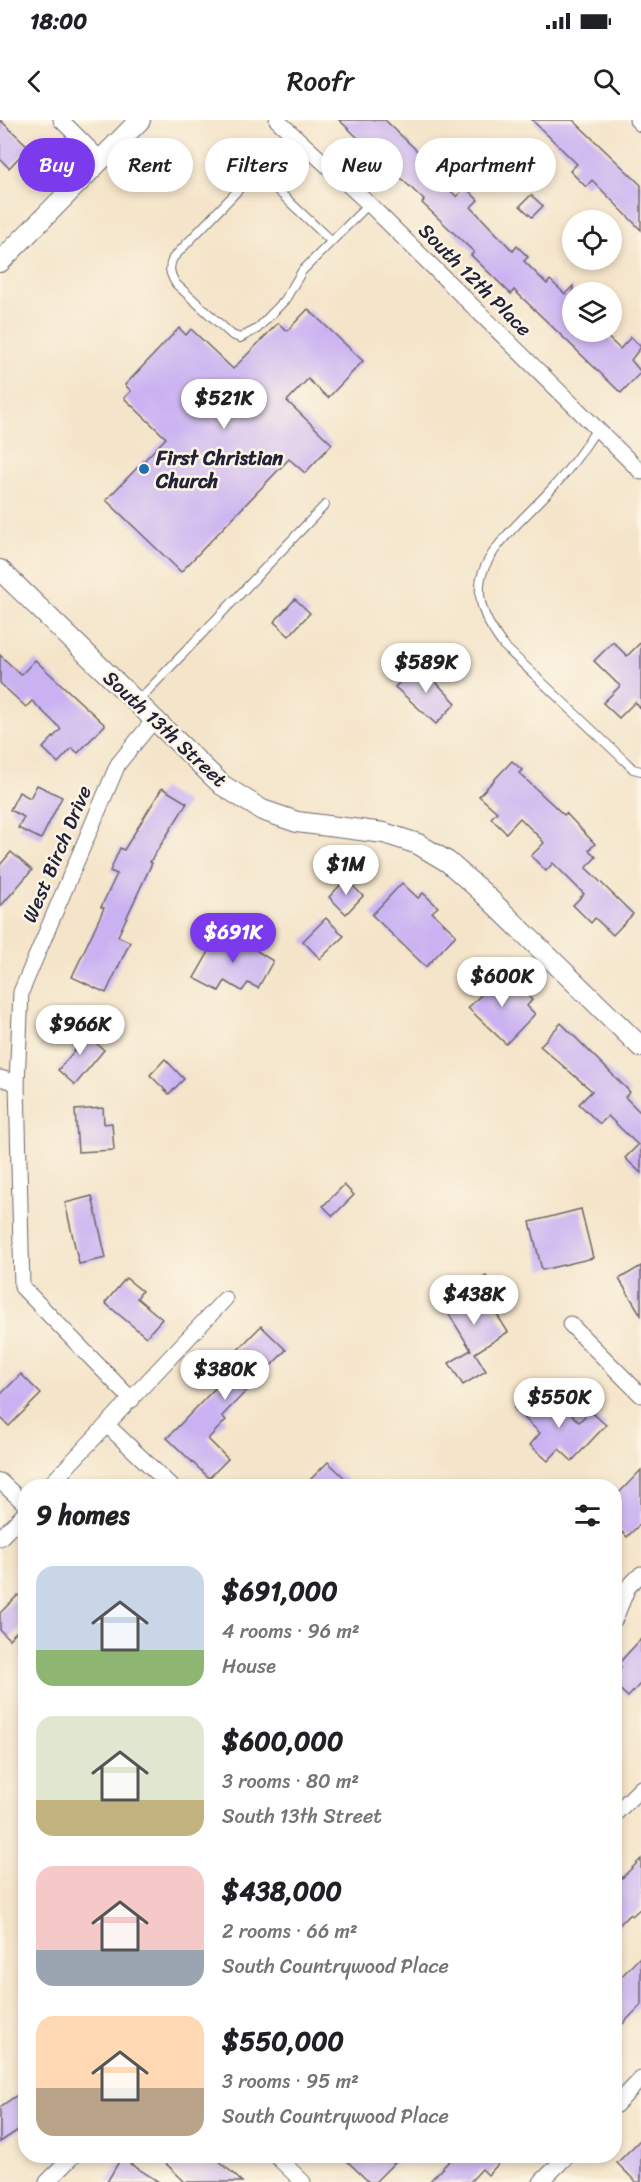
<!DOCTYPE html>
<meta charset="utf-8">
<style>
:root{--surface:#fff;--page:#f6f6f6;--text:#202124;--muted:#757577;--accent:#7c3aed}
body{margin:0;font-family:Sriracha,sans-serif;background:var(--page);color:var(--text);height:100vh;display:flex;flex-direction:column;font-size:22px;white-space:nowrap}
*{box-sizing:border-box;margin:0}
p{font-size:20px;color:var(--muted)}
.icon{flex:none;width:33px;height:33px;fill:none;stroke:currentColor;stroke-width:2;stroke-linecap:round;stroke-linejoin:round}
.map{position:relative;flex:1;overflow:hidden}
.panel{position:absolute;left:18px;top:1359px;width:604px;height:684px;display:flex;flex-direction:column;background:var(--surface);border-radius:24px;box-shadow:0 3px 9px #0003}
.panel>*{flex:none}
.top-card{position:absolute;left:18px;top:18px;width:606px;height:54px;display:flex;gap:12px}
.tools{position:absolute;left:562px;top:90px;display:grid;gap:12px}
.tools a{display:grid;place-items:center;width:60px;height:60px;border-radius:50%;background:var(--surface);box-shadow:0 3px 9px #0003;font-size:30px}
.price{position:absolute;translate:-50% -51px;padding:0 14px;border-radius:21px;background:#fff;color:#222;font-size:20px;line-height:39px;filter:drop-shadow(0 2px 3px #0008)}
.price::after{content:'';position:absolute;left:50%;top:36px;width:18px;height:14px;margin-left:-9px;background:inherit;clip-path:polygon(0 0,100% 0,50% 100%)}
.price.active{background:var(--accent);color:#fff}
ul{padding:0;list-style:none}
li{display:flex;align-items:center;gap:18px;height:150px;padding:0 18px}
li span{display:grid;place-items:center;flex:none;width:168px;height:120px;border-radius:18px;color:#555}
li>.icon{margin-inline-start:auto}
span .icon{width:72px;height:72px;fill:#fffc;stroke-width:1}
li b{font-size:26px}
h2{display:flex;justify-content:space-between;align-items:center;height:72px;padding:0 18px;font-size:26px}
.chip{padding:0 21px;border-radius:27px;background:var(--surface);box-shadow:0 3px 9px #0003;font-size:21px;line-height:54px}
.chip.active{background:var(--accent);color:#fff}
.status{display:flex;justify-content:space-between;align-items:center;height:42px;padding:0 30px;background:var(--surface);direction:ltr}
.status svg{height:16px;fill:currentColor}
header{display:flex;justify-content:space-between;align-items:center;height:78px;padding:0 18px;background:var(--surface);font-size:27px;font-weight:600}
.map>svg:first-child{display:block}
.building{fill:#cab2f2}
.lines{fill:none;stroke-linecap:round;stroke-linejoin:round}
.service-casing{stroke:#6c666d;stroke-width:10}
.minor-casing{stroke:#6c666d;stroke-width:17}
.tertiary-casing{stroke:#6c666d;stroke-width:22}
.service{stroke:#fff;stroke-width:8}
.minor{stroke:#fff;stroke-width:15}
.tertiary{stroke:#fff;stroke-width:20}
.poi-dot{fill:#1f6fb2;stroke:#fcf5e5;stroke-width:2}
.labels{text-anchor:middle;dominant-baseline:central;stroke-width:5;stroke-linejoin:round;paint-order:stroke}
.street-label{font-size:20px;fill:#22223b;stroke:#fcf5e5}
.poi-label{font-size:20px;font-weight:bold;fill:#22223b;stroke:#fcf5e5;text-anchor:start}
</style>
<div class="status"><b>18:00</b><svg viewBox="0 0 49 12"><path d="M0 12V9h3v3zM5 12V6h3v6zM10 12V3h3v9zM15 12V0h3v12zM26 1h20v11H26zM47 4h2v5h-2z"/></svg></div>
<header><svg class="icon" aria-label="back" viewBox="0 0 24 24"><path d="M15 5l-7 7 7 7"/></svg>Roofr<svg class="icon" aria-label="search" viewBox="0 0 24 24"><circle cx="10" cy="10" r="6"/><path d="M15 15l6 6"/></svg></header>
<div class="map">
<svg width="641" height="2062" viewBox="0 0 641 2062">
<rect width="100%" height="100%" fill="#fcf5e5"/>
<filter id="ink" filterUnits="userSpaceOnUse"><feTurbulence type="fractalNoise" baseFrequency=".0167" numOctaves="2"/><feDisplacementMap in="SourceGraphic" scale="12" xChannelSelector="R" yChannelSelector="G"/><feConvolveMatrix kernelMatrix="1 2 1 2 8 2 1 2 1" color-interpolation-filters="sRGB"/></filter>
<filter id="wash" filterUnits="userSpaceOnUse"><feTurbulence type="fractalNoise" baseFrequency=".008" numOctaves="4" result="noise"/><feDisplacementMap in="SourceGraphic" scale="24" xChannelSelector="R" yChannelSelector="G"/><feGaussianBlur stdDeviation="1.35" result="paint"/><feColorMatrix in="noise" values="0 0 0 0 0 0 0 0 0 0 0 0 0 0 0 0 0 1.4 0 .05"/><feComposite in="paint" operator="in"/></filter>
<g filter="url(#wash)">
<rect width="100%" height="100%" fill="#f4e4c9"/>
<g id="blocks">
<!-- building -->
<g class="building">
<polygon points="0,0 29,27 9,48 0,39"/>
<polygon points="339,0 385,0 435,48 431,52 457,77 465,67 478,80 471,87 513,131 517,126 528,137 524,141 547,164 550,160 565,174 573,166 573,212 602,212 620,229 631,217 641,227 631,240 641,252 621,273 514,170 511,174 471,135 474,132 422,83 424,80"/>
<polygon points="532,0 573,0 641,65 641,110 592,60 586,67 570,51 577,44"/>
<polygon points="531,75 543,86 532,97 520,86"/>
<polygon points="308,189 363,241 328,278 308,259 287,281 332,324 305,353 289,339 181,452 106,380 166,318 124,278 131,271 125,265 179,208 186,215 191,209 233,249 278,203 287,211"/>
<polygon points="295,479 310,493 289,516 274,502"/>
<polygon points="613,522 627,536 641,522 641,589 635,582 619,598 603,583 620,566 594,541"/>
<polygon points="0,535 21,555 35,540 105,605 78,633 72,628 58,643 43,628 61,609 32,581 26,587 0,563"/>
<polygon points="418,544 456,583 436,604 395,567"/>
<polygon points="512,641 522,650 519,653 564,695 566,693 595,724 589,730 596,737 586,748 633,794 613,815 595,798 591,803 573,785 584,774 553,743 546,751 531,736 544,723 541,719 520,698 506,713 491,698 497,692 479,676"/>
<polygon points="37,665 62,677 41,719 18,708 24,697 10,690 19,672 30,678"/>
<polygon points="162,668 187,683 150,742 152,743 118,816 130,822 106,873 72,857 104,788 101,787 117,754 110,751 120,728 124,730"/>
<polygon points="11,732 32,750 0,787 0,745"/>
<polygon points="346,759 363,776 346,794 329,777"/>
<polygon points="402,763 418,778 423,773 438,787 432,792 456,815 426,847 372,795"/>
<polygon points="326,798 344,816 320,839 303,821"/>
<polygon points="222,809 273,841 258,868 248,863 242,871 225,861 219,871 194,858"/>
<polygon points="493,852 510,869 515,864 532,880 527,886 535,894 506,924 468,888 484,872 478,867"/>
<polygon points="561,903 630,972 625,977 641,993 641,1053 625,1038 638,1025 608,996 600,1004 579,984 592,971 540,926"/>
<polygon points="76,906 104,930 75,965 58,950 77,928 66,918"/>
<polygon points="165,939 184,959 169,974 150,955"/>
<polygon points="103,988 104,1004 112,1003 114,1030 78,1032 75,990"/>
<polygon points="344,1065 354,1075 333,1096 323,1086"/>
<polygon points="92,1076 106,1138 79,1144 65,1083"/>
<polygon points="581,1089 593,1138 542,1150 530,1102"/>
<polygon points="641,1146 641,1195 619,1159"/>
<polygon points="486,1156 498,1176 489,1182 508,1212 475,1233 486,1251 463,1265 449,1243 471,1230 442,1183"/>
<polygon points="126,1158 142,1171 137,1178 162,1199 146,1217 105,1183"/>
<polygon points="261,1206 286,1230 222,1296 226,1300 208,1319 228,1339 209,1358 167,1318 221,1262 217,1258 234,1241 231,1237"/>
<polygon points="21,1254 41,1274 9,1306 0,1297 0,1275"/>
<polygon points="551,1276 579,1302 590,1291 606,1305 572,1341 559,1329 548,1341 530,1325 540,1313 514,1288 524,1277 538,1290"/>
<polygon points="328,1342 353,1366 304,1366"/>
<polygon points="641,1350 641,1403 627,1417 615,1405 615,1377"/>
<polygon points="18,1475 26,1482 26,1502 9,1519 0,1510 0,1493"/>
<polygon points="641,1519 641,1563 628,1577 615,1565 615,1554 621,1547 618,1544"/>
<polygon points="641,1739 641,1788 632,1796 630,1794 615,1809 615,1751 622,1758"/>
<polygon points="641,1836 641,1885 615,1912 615,1863"/>
<polygon points="26,1969 26,2005 0,2022 0,1987"/>
<polygon points="641,2019 641,2062 636,2062 617,2043"/>
<polygon points="158,2036 214,2036 242,2062 185,2062"/>
<polygon points="355,2036 401,2036 375,2062 369,2062 348,2042"/>
<polygon points="454,2036 506,2036 488,2055 482,2049 470,2062 429,2062"/>
<polygon points="121,2038 159,2062 107,2062"/>
</g>
</g>
</g>
<g filter="url(#ink)">
<use href="#blocks" fill-opacity="0" stroke="#6c666d" stroke-width="1.5"/>
<g class="lines">
<!-- service casing -->
<g class="service-casing">
<g id="service">
<path d="M 292,14 L 173,138 C 168,148 170,154 176,164 L 232,215 L 240,218 L 257,209 L 285,180 L 302,151 L 369,84"/>
<polyline points="257,51 331,121"/>
<path d="M 596,310 C 583,330 570,349 554,366 C 532,392 482,430 480,465 C 478,488 490,507 503,525 L 626,642 L 633,649 L 641,651"/>
<polyline points="137,582 325,385"/>
</g>
</g>
<!-- minor casing -->
<g class="minor-casing">
<g id="minor">
<polyline points="61,0 101,40"/>
<polyline points="277,0 369,84 641,352"/>
<polyline points="637,0 641,4"/>
<polyline points="0,958 17,963"/>
<polyline points="570,1204 641,1275"/>
<polyline points="132,1280 22,1167 17,963 21,872 118,644 153,601"/>
<polyline points="107,1305 171,1366"/>
<polyline points="0,1361 26,1385"/>
<polyline points="49,1366 225,1179"/>
<polyline points="0,1418 26,1392"/>
<polyline points="615,1499 628,1467 641,1454"/>
<polyline points="615,1694 641,1668"/>
<polyline points="615,1986 641,1959"/>
<polyline points="276,2036 303,2062"/>
<polyline points="47,2062 73,2036"/>
<polyline points="541,2062 567,2036"/>
</g>
</g>
<!-- tertiary casing -->
<g class="tertiary-casing">
<g id="tertiary">
<polyline points="0,142 140,0"/>
<polyline points="0,450 222,665 262,690 297,702 384,713 418,724 448,742 481,771 641,927"/>
</g>
</g>
<!-- service -->
<use href="#service" class="service"/>
<!-- minor -->
<use href="#minor" class="minor"/>
<!-- tertiary -->
<use href="#tertiary" class="tertiary"/>
</g>
</g>
<!-- markers -->
<circle class="poi-dot" cx="144" cy="349" r="6"/>
<g class="labels">
<!-- street labels -->
<g class="street-label">
<text transform="translate(475 160) rotate(45)">South 12th Place</text>
<text transform="translate(165 609) rotate(43)">South 13th Street</text>
<text transform="translate(57 734) rotate(-67)">West Birch Drive</text>
</g>
<!-- poi labels -->
<g class="poi-label">
<text x="156" y="338">First Christian<tspan x="156" dy="23">Church</tspan></text>
</g>
</g>
</svg>
<div class="tools">
<a><svg class="icon" aria-label="locate" viewBox="0 0 24 24"><circle cx="12" cy="12" r="6"/><path d="M12 2v4M12 18v4M2 12h4M18 12h4"/></svg></a>
<a><svg class="icon" aria-label="layers" viewBox="0 0 24 24"><path d="M12 4l9 5-9 5-9-5zM3 14l9 5 9-5"/></svg></a>
</div>
<b class="price" style="left:224px;top:310px">$521K</b>
<b class="price" style="left:426px;top:574px">$589K</b>
<b class="price" style="left:346px;top:776px">$1M</b>
<b class="price active" style="left:233px;top:844px">$691K</b>
<b class="price" style="left:502px;top:888px">$600K</b>
<b class="price" style="left:80px;top:936px">$966K</b>
<b class="price" style="left:474px;top:1206px">$438K</b>
<b class="price" style="left:225px;top:1281px">$380K</b>
<b class="price" style="left:559px;top:1309px">$550K</b>
<div class="top-card">
<a class="chip active">Buy</a>
<a class="chip">Rent</a>
<a class="chip">Filters</a>
<a class="chip">New</a>
<a class="chip">Apartment</a>
</div>
<section class="panel">
<h2>9 homes<svg class="icon" aria-label="filters" viewBox="0 0 24 24"><path d="M4 7h16M4 17h16"/><circle cx="9" cy="7" r="2"/><circle cx="15" cy="17" r="2"/></svg></h2>
<ul>
<li><span style="background:linear-gradient(#c9d6e8 70%,#8fb573 0)"><svg class="icon" aria-label="home" viewBox="0 0 24 24"><path d="M3 11l9-7 9 7M6 9v11h12V9"/></svg></span><div><b>$691,000</b><p>4 rooms · 96 m²</p><p>House</p></div></li>
<li><span style="background:linear-gradient(#dfe7d0 70%,#c2b280 0)"><svg class="icon" aria-label="home" viewBox="0 0 24 24"><path d="M3 11l9-7 9 7M6 9v11h12V9"/></svg></span><div><b>$600,000</b><p>3 rooms · 80 m²</p><p>South 13th Street</p></div></li>
<li><span style="background:linear-gradient(#f6c9c9 70%,#9aa5b1 0)"><svg class="icon" aria-label="home" viewBox="0 0 24 24"><path d="M3 11l9-7 9 7M6 9v11h12V9"/></svg></span><div><b>$438,000</b><p>2 rooms · 66 m²</p><p>South Countrywood Place</p></div></li>
<li><span style="background:linear-gradient(#ffd9b3 60%,#b9a48a 0)"><svg class="icon" aria-label="home" viewBox="0 0 24 24"><path d="M3 11l9-7 9 7M6 9v11h12V9"/></svg></span><div><b>$550,000</b><p>3 rooms · 95 m²</p><p>South Countrywood Place</p></div></li>
</ul>
</section>
</div>
